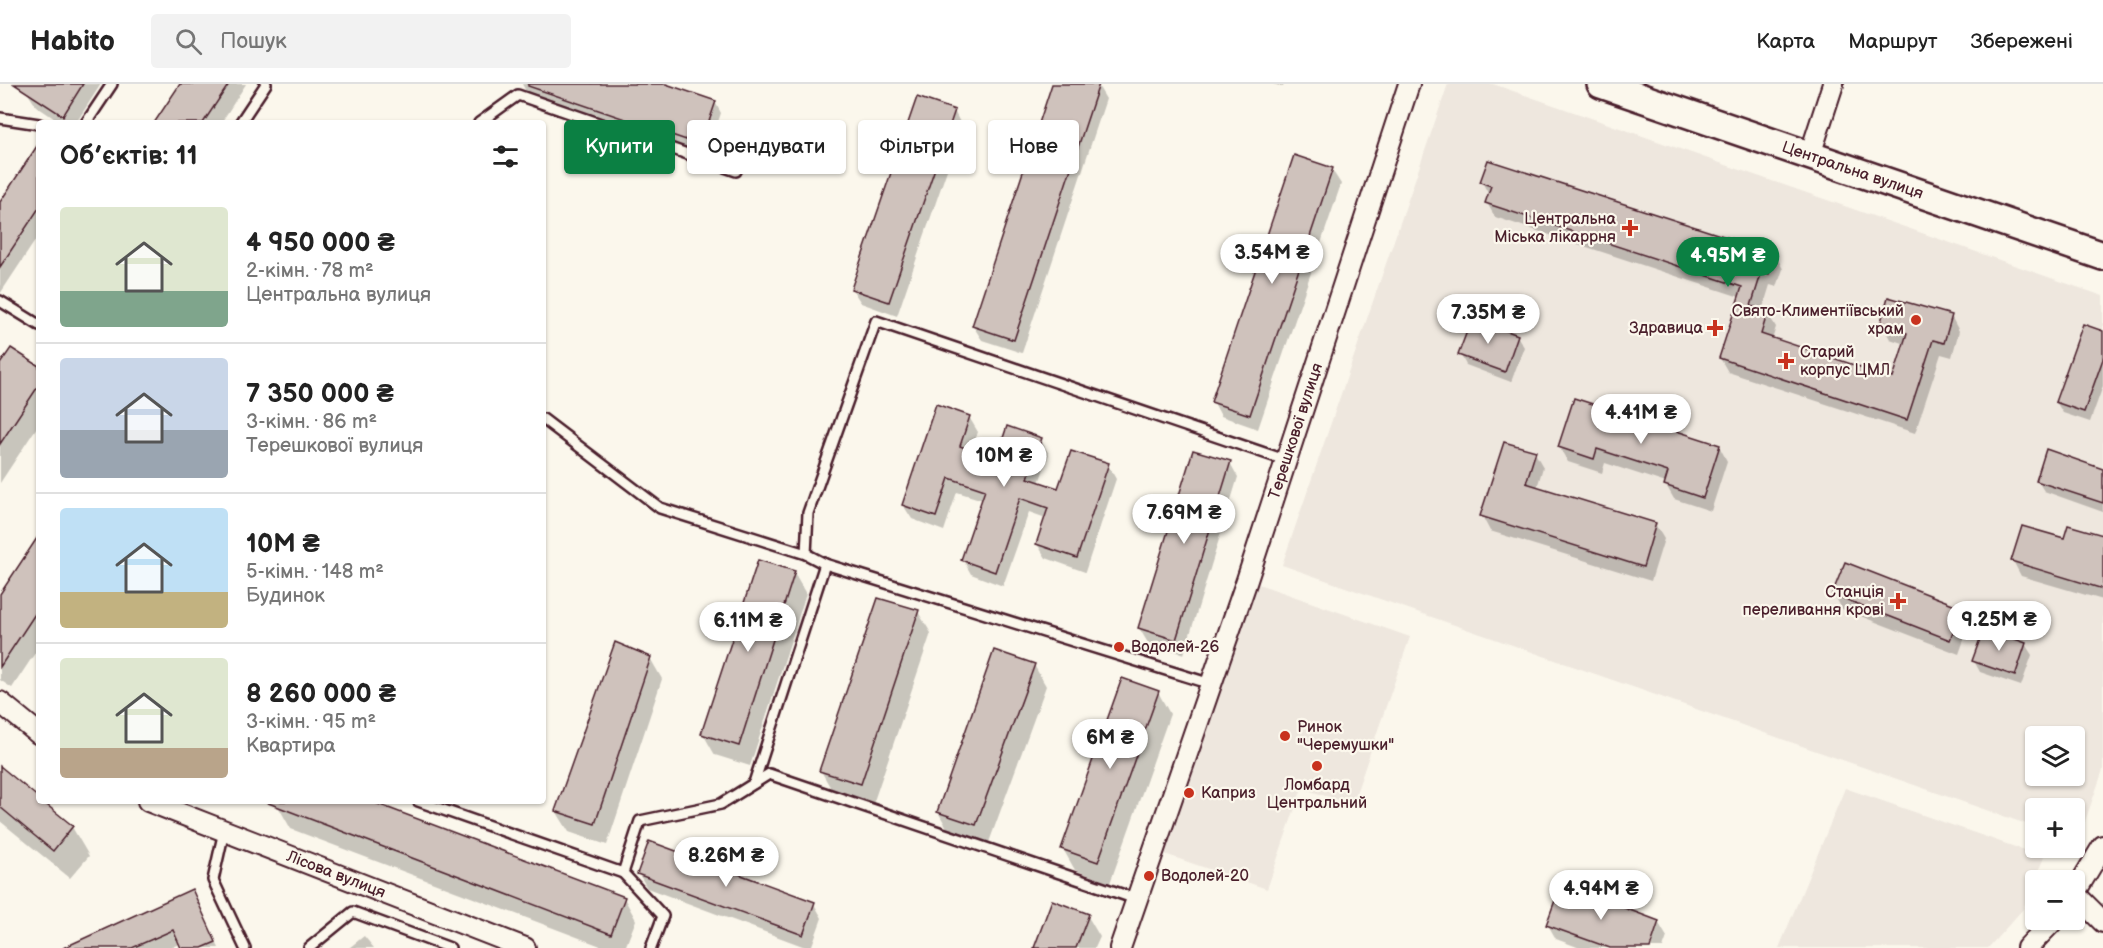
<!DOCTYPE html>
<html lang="uk">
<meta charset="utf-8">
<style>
:root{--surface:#fff;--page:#f2f2f2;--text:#222;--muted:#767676;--line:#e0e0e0;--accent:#0b8043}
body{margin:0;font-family:"Balsamiq Sans",sans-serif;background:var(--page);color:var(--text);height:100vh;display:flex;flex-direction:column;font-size:22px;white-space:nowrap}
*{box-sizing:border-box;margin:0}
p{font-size:20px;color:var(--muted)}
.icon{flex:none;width:33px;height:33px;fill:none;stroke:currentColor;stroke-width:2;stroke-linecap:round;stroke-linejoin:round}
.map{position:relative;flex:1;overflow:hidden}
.drawer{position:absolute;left:36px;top:36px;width:510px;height:684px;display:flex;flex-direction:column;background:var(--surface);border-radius:6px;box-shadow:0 2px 4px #0004}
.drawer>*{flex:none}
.banner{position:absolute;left:564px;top:36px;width:570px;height:54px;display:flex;gap:12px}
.tools{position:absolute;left:2025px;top:642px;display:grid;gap:12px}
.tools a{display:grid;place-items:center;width:60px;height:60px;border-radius:6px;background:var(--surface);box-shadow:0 2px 4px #0004;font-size:30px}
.price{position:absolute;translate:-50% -51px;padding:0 14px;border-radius:21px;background:#fff;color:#222;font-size:20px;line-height:39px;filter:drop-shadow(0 2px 3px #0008)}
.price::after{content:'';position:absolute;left:50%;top:36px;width:18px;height:14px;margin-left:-9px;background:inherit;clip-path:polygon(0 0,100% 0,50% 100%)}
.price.active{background:var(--accent);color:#fff}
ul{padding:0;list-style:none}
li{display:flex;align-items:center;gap:18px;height:150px;padding:0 24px}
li+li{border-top:2px solid var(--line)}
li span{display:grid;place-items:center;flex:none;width:168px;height:120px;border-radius:6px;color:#555}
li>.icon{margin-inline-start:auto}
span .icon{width:72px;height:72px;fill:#fffc;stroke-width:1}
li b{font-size:26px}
h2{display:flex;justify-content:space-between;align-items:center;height:72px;padding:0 24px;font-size:26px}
.tag{padding:0 21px;border-radius:6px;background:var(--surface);box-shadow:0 2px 4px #0004;font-size:21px;line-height:54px}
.tag.active{background:var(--accent);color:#fff}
header{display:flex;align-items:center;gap:36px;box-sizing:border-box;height:84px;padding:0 30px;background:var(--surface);border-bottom:2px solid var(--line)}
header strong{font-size:28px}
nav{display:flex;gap:33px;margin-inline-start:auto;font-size:21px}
.search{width:420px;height:54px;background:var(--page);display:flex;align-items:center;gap:15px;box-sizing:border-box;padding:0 21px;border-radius:6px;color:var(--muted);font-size:22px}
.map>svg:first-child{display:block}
.built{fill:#eee7de;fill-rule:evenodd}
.shadow{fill:#0003}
.building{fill:#cfc2bc;stroke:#4a1f2b;stroke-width:1.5}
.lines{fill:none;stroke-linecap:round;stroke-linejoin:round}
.lane-casing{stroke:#4a1f2b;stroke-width:14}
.street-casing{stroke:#4a1f2b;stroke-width:24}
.secondary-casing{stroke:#4a1f2b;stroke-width:32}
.lane{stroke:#fbf7ec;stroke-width:9}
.street{stroke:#fbf7ec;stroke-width:20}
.secondary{stroke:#fbf7ec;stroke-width:27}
.poi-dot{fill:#c8321e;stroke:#fbf7ec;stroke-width:2}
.labels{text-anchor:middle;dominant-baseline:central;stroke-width:4.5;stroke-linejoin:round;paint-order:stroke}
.street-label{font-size:16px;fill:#4a1f2b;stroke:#fbf7ec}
.poi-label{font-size:16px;fill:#4a1f2b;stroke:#fbf7ec;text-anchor:start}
</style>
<header>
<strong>Habito</strong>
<div class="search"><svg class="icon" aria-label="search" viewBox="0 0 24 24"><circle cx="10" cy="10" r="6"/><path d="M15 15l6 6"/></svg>Пошук</div>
<nav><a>Карта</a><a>Маршрут</a><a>Збережені</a></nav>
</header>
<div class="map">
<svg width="2103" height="864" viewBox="0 0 2103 864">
<rect width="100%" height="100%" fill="#fbf7ec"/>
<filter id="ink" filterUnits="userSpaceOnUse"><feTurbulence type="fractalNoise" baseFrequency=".0167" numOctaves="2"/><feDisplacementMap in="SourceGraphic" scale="12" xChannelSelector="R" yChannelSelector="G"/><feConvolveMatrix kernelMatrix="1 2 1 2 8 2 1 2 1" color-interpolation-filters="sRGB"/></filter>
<g filter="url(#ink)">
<!-- built -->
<g class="built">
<path d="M 1448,0 L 1493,0 L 2103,212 L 2103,686 L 2078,757 L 2075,756 L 2074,724 L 2036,724 L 2035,743 L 1282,481 ZM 2036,652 L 2074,652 L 2074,692 L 2036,692 Z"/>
<polygon points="1247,496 1410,553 1352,721 1302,704 1267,805 1153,766"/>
<polygon points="1845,704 2044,773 2023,825 1988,864 1779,864"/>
</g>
<!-- shadow -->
<g class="shadow">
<polygon points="32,0 101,0 76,39 61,39 36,22 27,8"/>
<polygon points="182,0 246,0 221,39 156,39"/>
<polygon points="522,0 661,0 715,18 721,29 707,71 528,11"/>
<polygon points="1054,0 1097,0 1106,15 1022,269 982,256 973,242"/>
<polygon points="1273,0 1284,0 1283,3"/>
<polygon points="954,27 962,42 897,232 861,219 852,205"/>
<polygon points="39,69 39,151 0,210 0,121"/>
<polygon points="1332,86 1341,100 1258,345 1221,332 1213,317"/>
<polygon points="1482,98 1775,170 1783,185 1777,203 1770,201 1762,227 1767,228 1776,243 1772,256 1894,296 1905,260 1890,255 1882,241 1951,232 1959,247 1952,273 1941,270 1915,349 1728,288 1720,274 1740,213 1495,133 1487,119 1489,111"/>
<polygon points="2103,249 2103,302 2090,338 2063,329 2056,318"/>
<polygon points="1517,252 1524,263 1511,298 1466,281 1460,270"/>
<polygon points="0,283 39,284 39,340 0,399"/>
<polygon points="969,333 978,348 971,367 997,376 1041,356 1049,370 1039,399 1059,406 1108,381 1116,395 1085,488 1046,474 1037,460 1046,434 1029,428 1003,502 971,490 963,476 983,416 957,408 944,447 912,435 903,421"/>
<polygon points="1719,362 1727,377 1711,427 1674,415 1666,401 1666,399 1605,379 1602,389 1568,378 1559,363"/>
<polygon points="1535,369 1543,383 1537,404 1655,440 1664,455 1651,497 1490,447 1482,432"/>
<polygon points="1230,379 1238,393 1184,570 1148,559 1139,544"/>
<polygon points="2103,386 2103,428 2044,407 2037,396"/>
<polygon points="39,453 39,563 12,604 0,596 0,512"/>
<polygon points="2103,453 2103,516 2021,492 2013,477 2065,456"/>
<polygon points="794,489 806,510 750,682 715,671 703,650"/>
<polygon points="1834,510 1962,525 1970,539 1959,570 1842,525"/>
<polygon points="918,528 931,549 873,720 833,708 821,687"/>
<polygon points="2025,560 2032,571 2021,602 1980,588 1974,577"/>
<polygon points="650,574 662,595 607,761 569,748 556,727"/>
<polygon points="1034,581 1046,602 988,761 950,749 938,728"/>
<polygon points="1158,608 1170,630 1110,799 1075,786 1063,765"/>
<polygon points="0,684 72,743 89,772 70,794 0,737"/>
<polygon points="281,717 366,717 624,814 636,836 625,864 606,864 291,745 279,724"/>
<polygon points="639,790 814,820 822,834 811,864 808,864 647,804"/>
<polygon points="191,807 219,864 183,864 181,859 170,864 67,864"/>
<polygon points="1087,831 1100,853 1095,864 1036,864"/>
<polygon points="1658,838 1667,853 1663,864 1580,864 1556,855 1548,841"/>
<polygon points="364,852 374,864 349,864"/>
</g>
<!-- building -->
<g class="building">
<polygon points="14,0 83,0 63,32"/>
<polygon points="180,0 229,0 203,39 154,39"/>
<polygon points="528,0 666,0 716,17 701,61 528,2"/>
<polygon points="1052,0 1099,0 1014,256 972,242"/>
<polygon points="917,13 955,26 889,218 851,205"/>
<polygon points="39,59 39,124 0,183 0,118"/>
<polygon points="1294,71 1333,84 1250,331 1211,318"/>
<polygon points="1488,76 1776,169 1769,190 1762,187 1751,222 1768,227 1761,250 1893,294 1907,249 1880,241 1888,213 1952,231 1944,259 1933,256 1907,336 1719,274 1742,203 1485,119 1491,102 1480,98"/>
<polygon points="1472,234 1518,251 1505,288 1458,271"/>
<polygon points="2083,240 2103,247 2103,275 2084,328 2055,318"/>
<polygon points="11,264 39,282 39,301 0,360 0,280"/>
<polygon points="1574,314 1720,361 1703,414 1664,401 1668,388 1597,365 1594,375 1558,363"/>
<polygon points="936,320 970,332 960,362 996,375 1007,342 1042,354 1028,394 1058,404 1071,367 1109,379 1077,474 1036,460 1048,424 1020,414 995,488 961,476 985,406 949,394 936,433 902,421"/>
<polygon points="1504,358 1536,367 1526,399 1656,439 1643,483 1480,432"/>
<polygon points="2046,365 2103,385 2103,419 2036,397"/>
<polygon points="1193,366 1231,377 1176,556 1138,544"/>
<polygon points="2068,441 2103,451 2103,505 2011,477 2022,442 2064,454"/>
<polygon points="39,451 39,524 0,583 0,510"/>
<polygon points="758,476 795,487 739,662 701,650"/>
<polygon points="1845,478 1963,524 1950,556 1832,510"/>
<polygon points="878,514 919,526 861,700 819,687"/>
<polygon points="1984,544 2026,559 2015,592 1972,577"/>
<polygon points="615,558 651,573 595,740 555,727"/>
<polygon points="994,566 1035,580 976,741 937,728"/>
<polygon points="1122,594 1159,607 1098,778 1061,765"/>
<polygon points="0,682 39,714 39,717 42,717 73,742 53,767 0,723"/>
<polygon points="263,717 370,717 625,813 611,850"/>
<polygon points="649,757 815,818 803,851 637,790"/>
<polygon points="1561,800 1659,837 1650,864 1610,864 1546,841"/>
<polygon points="192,805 216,858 202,864 181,864 173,846 132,864 63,864"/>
<polygon points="1052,816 1089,830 1076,864 1034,864"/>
</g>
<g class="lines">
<!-- lane casing -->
<g class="lane-casing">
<g id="lane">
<polyline points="0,34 39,40"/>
<polyline points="86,39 112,0"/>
<polyline points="240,39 266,0"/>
<polyline points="479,39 518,11 736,87"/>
<polyline points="0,217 39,241"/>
<polyline points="543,335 660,424 806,470"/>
<polyline points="1211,600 825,480 806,470 808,429 876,237 1285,376"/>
<polyline points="754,699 825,480"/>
<polyline points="418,717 623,789"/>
<polyline points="224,747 213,796 245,864"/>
<polyline points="309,864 353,828 450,864"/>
<polyline points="651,864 663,832 623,789 640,737 721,720 769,690 1136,815"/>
</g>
</g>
<!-- street casing -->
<g class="street-casing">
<g id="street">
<polyline points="1810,71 1833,0"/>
<polyline points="0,618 39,650"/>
<path id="s1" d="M 148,717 L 525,864"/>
<polyline points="2074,810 2103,762"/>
<polyline points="2075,810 2103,838"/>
<path id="s2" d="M 1120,864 L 1247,496 L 1409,0"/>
<polyline points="2027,864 2054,836"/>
</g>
</g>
<!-- secondary casing -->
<g class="secondary-casing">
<g id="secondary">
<path id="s3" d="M 1601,0 L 2103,172"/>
</g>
</g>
<!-- lane -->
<use href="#lane" class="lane"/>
<!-- street -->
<use href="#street" class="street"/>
<!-- secondary -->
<use href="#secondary" class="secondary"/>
</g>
</g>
<!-- markers -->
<g class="poi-dot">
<path d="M1627 135h6v6h6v6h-6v6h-6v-6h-6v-6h6z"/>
<circle cx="1916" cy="236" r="6"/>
<path d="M1712 235h6v6h6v6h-6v6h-6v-6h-6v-6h6z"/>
<path d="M1783 268h6v6h6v6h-6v6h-6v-6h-6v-6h6z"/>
<path d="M1895 508h6v6h6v6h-6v6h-6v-6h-6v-6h6z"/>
<circle cx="1119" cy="563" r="6"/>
<circle cx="1285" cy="652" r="6"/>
<circle cx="1317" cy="682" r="6"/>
<circle cx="1189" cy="709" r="6"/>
<circle cx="1149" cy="792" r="6"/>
</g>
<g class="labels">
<!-- street labels -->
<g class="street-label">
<text stroke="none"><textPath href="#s3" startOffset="266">Центральна вулиця</textPath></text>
<text stroke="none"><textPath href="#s2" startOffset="546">Терешкової вулиця</textPath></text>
<text stroke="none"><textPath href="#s1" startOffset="202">Лісова вулиця</textPath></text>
</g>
<!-- poi labels -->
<g class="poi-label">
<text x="1616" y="135" text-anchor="end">Центральна<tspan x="1616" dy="18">Міська лікаррня</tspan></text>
<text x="1904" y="227" text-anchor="end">Свято-Климентіївський<tspan x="1904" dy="18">храм</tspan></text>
<text x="1703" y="244" text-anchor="end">Здравица</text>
<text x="1800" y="268">Старий<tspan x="1800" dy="18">корпус ЦМЛ</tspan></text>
<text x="1884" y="508" text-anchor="end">Станція<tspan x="1884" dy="18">переливання крові</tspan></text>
<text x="1131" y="563">Водолей-26</text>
<text x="1297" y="643">Ринок<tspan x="1297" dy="18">"Черемушки"</tspan></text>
<text x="1317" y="701" text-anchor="middle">Ломбард<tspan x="1317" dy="18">Центральний</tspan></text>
<text x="1201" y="709">Каприз</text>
<text x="1161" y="792">Водолей-20</text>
</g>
</g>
</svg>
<div class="tools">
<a><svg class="icon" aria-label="layers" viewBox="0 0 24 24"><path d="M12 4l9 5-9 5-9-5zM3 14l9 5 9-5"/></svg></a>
<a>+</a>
<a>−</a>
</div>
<b class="price" style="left:1272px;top:201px">3.54M ₴</b>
<b class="price active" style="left:1728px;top:204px">4.95M ₴</b>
<b class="price" style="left:1488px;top:261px">7.35M ₴</b>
<b class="price" style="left:1641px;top:361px">4.41M ₴</b>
<b class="price" style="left:1004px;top:404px">10M ₴</b>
<b class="price" style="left:1184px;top:461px">7.69M ₴</b>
<b class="price" style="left:1999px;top:568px">9.25M ₴</b>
<b class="price" style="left:748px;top:569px">6.11M ₴</b>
<b class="price" style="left:1110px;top:686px">6M ₴</b>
<b class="price" style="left:726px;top:804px">8.26M ₴</b>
<b class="price" style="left:1601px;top:837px">4.94M ₴</b>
<div class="banner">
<a class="tag active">Купити</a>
<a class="tag">Орендувати</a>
<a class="tag">Фільтри</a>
<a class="tag">Нове</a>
</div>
<section class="drawer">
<h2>Об’єктів: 11<svg class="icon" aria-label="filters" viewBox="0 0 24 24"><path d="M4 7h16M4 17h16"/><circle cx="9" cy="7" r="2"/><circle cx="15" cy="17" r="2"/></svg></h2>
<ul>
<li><span style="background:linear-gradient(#dfe7d0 70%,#7fa58c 0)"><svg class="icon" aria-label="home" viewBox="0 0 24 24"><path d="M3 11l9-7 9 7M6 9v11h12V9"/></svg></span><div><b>4 950 000 ₴</b><p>2-кімн. · 78 m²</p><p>Центральна вулиця</p></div></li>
<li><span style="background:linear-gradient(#c9d6e8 60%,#9aa5b1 0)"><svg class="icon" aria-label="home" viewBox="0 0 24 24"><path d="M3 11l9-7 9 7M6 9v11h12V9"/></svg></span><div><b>7 350 000 ₴</b><p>3-кімн. · 86 m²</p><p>Терешкової вулиця</p></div></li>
<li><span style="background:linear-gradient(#bfe0f5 70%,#c2b280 0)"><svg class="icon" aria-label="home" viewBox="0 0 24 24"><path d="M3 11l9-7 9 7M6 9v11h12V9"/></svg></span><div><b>10M ₴</b><p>5-кімн. · 148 m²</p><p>Будинок</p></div></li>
<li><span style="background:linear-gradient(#dfe7d0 75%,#b9a48a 0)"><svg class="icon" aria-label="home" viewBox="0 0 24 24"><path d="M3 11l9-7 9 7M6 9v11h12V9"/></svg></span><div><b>8 260 000 ₴</b><p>3-кімн. · 95 m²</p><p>Квартира</p></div></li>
</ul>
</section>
</div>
